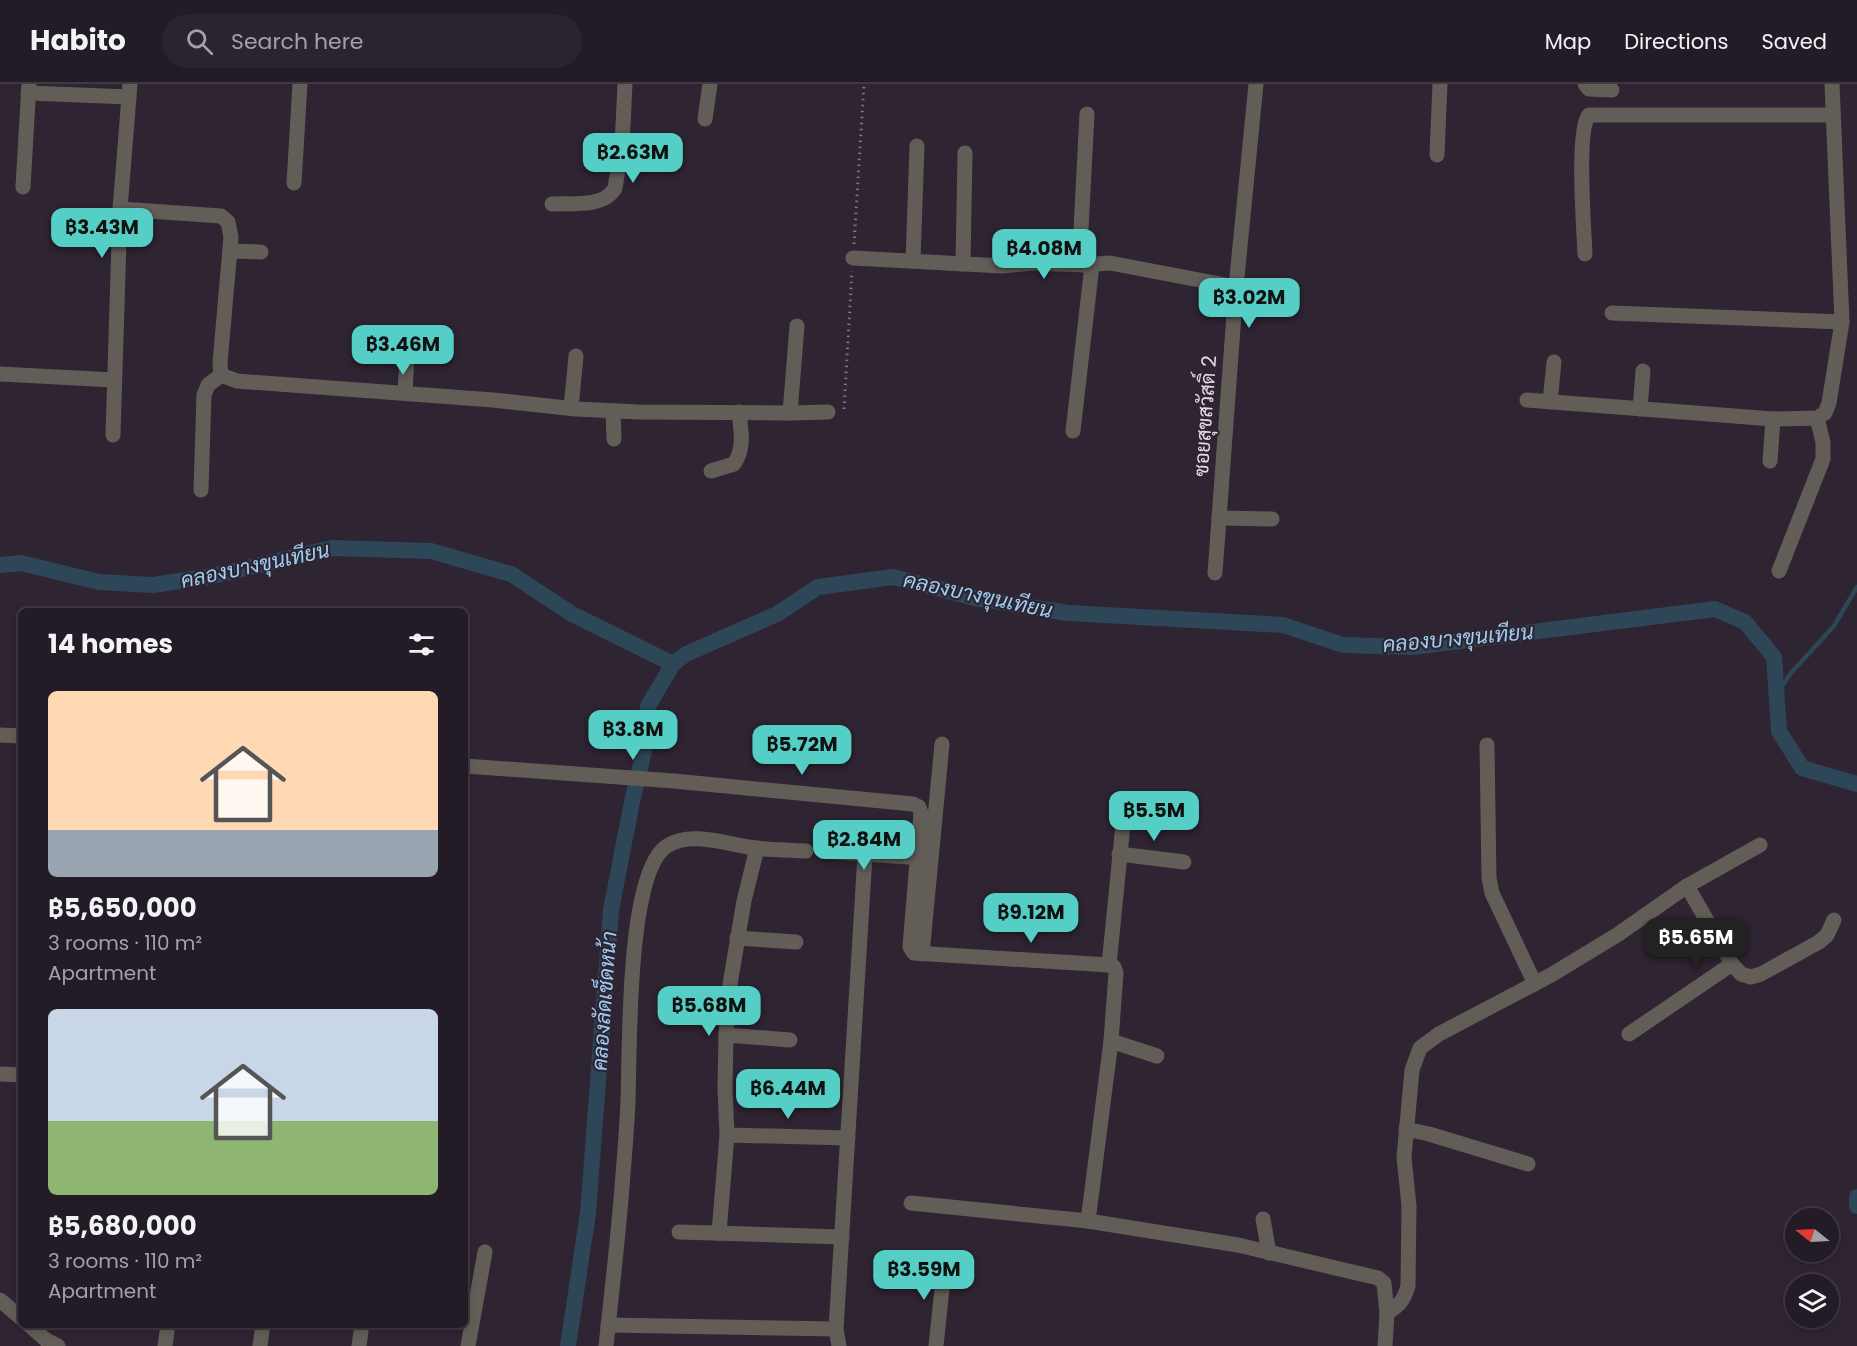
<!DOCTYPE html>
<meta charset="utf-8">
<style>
:root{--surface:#231b26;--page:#2b242e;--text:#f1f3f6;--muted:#a3a1a7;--line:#403943;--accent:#55cec6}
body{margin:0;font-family:Poppins,Sarabun,sans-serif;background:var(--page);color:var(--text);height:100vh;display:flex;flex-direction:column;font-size:22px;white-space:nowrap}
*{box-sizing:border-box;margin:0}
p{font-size:20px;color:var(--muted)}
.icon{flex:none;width:33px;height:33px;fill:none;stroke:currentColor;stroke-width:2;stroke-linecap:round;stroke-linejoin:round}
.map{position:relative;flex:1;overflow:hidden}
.details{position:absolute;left:18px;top:524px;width:450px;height:720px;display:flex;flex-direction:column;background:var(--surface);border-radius:9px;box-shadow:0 3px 9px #0003,0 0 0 2px var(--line)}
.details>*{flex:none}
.needle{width:39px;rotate:288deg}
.fabs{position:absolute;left:1785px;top:1124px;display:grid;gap:12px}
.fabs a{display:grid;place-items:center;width:54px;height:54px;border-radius:50%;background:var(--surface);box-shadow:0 3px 9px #0003,0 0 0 2px var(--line);font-size:30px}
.price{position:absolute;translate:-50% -51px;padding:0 14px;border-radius:12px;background:var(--accent);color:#111;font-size:20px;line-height:39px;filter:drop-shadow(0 2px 3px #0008)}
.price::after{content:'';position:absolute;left:50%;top:36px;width:18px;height:14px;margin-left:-9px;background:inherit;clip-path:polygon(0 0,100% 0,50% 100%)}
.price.current{background:#222;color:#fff}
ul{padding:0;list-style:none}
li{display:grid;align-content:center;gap:12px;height:318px;padding:0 30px}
li span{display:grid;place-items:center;height:186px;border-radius:9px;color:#555}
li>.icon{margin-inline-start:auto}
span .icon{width:108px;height:108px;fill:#fffc;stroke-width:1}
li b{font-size:26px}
h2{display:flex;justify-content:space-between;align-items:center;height:72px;padding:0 30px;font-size:26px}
header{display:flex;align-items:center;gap:36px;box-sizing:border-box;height:84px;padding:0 30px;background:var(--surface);border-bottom:2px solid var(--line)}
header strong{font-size:28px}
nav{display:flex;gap:33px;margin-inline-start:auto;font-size:21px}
.search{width:420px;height:54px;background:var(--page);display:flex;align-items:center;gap:15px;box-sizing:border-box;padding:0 21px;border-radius:33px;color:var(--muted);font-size:22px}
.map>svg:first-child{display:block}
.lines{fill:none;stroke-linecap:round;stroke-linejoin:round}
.stream{stroke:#2d4658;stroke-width:4.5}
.canal{stroke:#2d4658;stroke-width:16}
.path{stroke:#807783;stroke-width:3;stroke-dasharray:1.5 4.5;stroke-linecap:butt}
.minor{stroke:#625e57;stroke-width:15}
.labels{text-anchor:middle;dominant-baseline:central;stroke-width:4.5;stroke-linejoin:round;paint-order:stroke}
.street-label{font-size:20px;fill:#e3dce5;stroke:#2f2432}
.water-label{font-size:21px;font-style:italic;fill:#9ccff3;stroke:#2f2432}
</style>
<header>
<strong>Habito</strong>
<div class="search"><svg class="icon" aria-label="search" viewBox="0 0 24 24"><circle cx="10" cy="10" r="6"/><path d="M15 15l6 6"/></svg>Search here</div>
<nav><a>Map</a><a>Directions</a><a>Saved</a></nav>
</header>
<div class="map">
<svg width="1857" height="1262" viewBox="0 0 1857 1262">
<rect width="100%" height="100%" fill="#2f2432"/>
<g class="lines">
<!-- stream -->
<polyline class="stream" points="1776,611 1791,589 1834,542 1857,503"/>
<!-- canal -->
<g class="canal">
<polyline points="0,481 21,479 99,498 153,501 213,492 332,464 431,467 511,490 572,530 673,580"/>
<polyline points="1857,1113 1857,1122"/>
<polyline points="568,1262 588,1129 611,826 632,718 645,663 648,622 673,580 686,570 777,530 818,503 893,493 975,514 1068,529 1283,541 1343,561 1412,563 1715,525 1745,538 1774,573 1779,647 1802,684 1857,700"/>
</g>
<!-- path -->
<g class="path">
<polyline points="854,160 864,0"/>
<polyline points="844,325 852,187"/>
</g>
<!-- minor -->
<g class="minor">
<polyline points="1585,0 1589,5 1612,6"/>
<polyline points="28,9 129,13"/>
<polyline points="705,35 710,0"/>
<polyline points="1437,71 1440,0"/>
<polyline points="294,99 300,0"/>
<polyline points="23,103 29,0"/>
<path d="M 552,120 C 572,119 604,124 615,104 L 622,62 L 625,0"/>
<polyline points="120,125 221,132 228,138 231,153 220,279 221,291 237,297 493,316 576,325 639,328 790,329 797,242"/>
<polyline points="230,167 261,168"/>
<path d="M 1585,170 C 1584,145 1576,46 1589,31 L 1833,31"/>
<polyline points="853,174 1002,182 1034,179 1084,181 1110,179 1236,203"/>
<polyline points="913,177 917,62"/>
<polyline points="963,180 965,69"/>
<polyline points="1084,181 1080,164 1087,30"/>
<polyline points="1612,229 1842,238"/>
<polyline points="0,290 114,296"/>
<polyline points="405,309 407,270"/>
<polyline points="1527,316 1773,335 1817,334 1825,329 1829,319 1842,238 1832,0"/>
<polyline points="1550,318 1554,278"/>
<polyline points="571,324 576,272"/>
<polyline points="1640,325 1643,287"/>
<polyline points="613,327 614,355"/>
<polyline points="790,329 828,328"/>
<polyline points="1073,347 1092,181"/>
<polyline points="113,351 120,125 130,0"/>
<polyline points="1770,377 1773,335"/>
<path d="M 711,387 L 734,380 C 745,363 741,348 739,328"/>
<polyline points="201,406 204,311 208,301 221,291"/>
<polyline points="1219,434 1272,435"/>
<polyline points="1779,487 1823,375 1823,358 1817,334"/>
<polyline points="1215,489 1236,203 1256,0"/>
<polyline points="0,651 21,652"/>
<polyline points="1487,661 1489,794 1492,809 1535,900"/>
<polyline points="465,682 674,697 913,720 919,723 921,729 910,863 914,869 1109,881 1114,883 1116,889 1111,957 1088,1137"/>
<polyline points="823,767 908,773"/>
<polyline points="1119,770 1184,778"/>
<polyline points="737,854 796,858"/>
<polyline points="922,870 942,660"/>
<polyline points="1732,880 1741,890 1751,893 1761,890 1819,858 1827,851 1834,836"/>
<polyline points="1109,881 1124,730"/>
<polyline points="1629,950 1732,880 1687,802"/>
<polyline points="726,951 790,956"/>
<polyline points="1111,957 1157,972"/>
<polyline points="0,990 21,991"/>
<polyline points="1406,1045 1429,1050 1528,1080"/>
<polyline points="727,1051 848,1054"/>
<polyline points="911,1119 1088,1137 1238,1161 1378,1194 1384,1199 1387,1229 1385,1262"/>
<polyline points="1263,1135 1269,1169"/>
<polyline points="679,1148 842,1153"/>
<polyline points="719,1149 727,1051 725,1005 726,951 730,900 744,817 757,764"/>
<polyline points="0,1216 21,1234"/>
<path d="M 1387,1229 C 1399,1222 1404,1216 1408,1202 L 1409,1122 L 1404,1073 L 1412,986 L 1420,964 L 1439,950 L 1551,891 L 1617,851 L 1687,802 L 1760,761"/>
<polyline points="28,1240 46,1256 58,1262"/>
<polyline points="608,1241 836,1245"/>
<polyline points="165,1262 168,1240"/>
<polyline points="260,1262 263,1240"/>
<polyline points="359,1262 362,1240"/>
<polyline points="468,1262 485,1168"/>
<path d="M 606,1262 C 612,1205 619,1147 623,1090 C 625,1066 627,1042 628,1017 C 630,968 626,788 667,762 C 691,746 729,761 756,764 C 772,766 789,766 806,767"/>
<polyline points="839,1262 836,1245 865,771"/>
<polyline points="936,1262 945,1176"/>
</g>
</g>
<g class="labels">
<!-- street labels -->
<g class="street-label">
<text transform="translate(1205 332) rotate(-86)">ซอยสุขสวัสดิ์ 2</text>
</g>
<!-- water labels -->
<g class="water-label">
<text transform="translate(255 481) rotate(-12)">คลองบางขุนเทียน</text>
<text transform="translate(978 511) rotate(12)">คลองบางขุนเทียน</text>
<text transform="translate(1458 554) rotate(-5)">คลองบางขุนเทียน</text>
<text transform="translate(604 917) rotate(-86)">คลองลัดเช็ดหน้า</text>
</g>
</g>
</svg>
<div class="fabs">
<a><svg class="needle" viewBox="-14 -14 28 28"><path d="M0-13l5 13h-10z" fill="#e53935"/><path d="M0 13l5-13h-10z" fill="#a3a1a7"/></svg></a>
<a><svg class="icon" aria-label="layers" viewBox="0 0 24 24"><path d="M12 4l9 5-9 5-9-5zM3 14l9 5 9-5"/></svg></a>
</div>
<b class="price" style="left:633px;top:100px">฿2.63M</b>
<b class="price" style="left:102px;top:175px">฿3.43M</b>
<b class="price" style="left:1044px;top:196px">฿4.08M</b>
<b class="price" style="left:1249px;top:245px">฿3.02M</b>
<b class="price" style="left:403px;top:292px">฿3.46M</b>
<b class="price" style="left:633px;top:677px">฿3.8M</b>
<b class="price" style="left:802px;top:692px">฿5.72M</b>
<b class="price" style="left:1154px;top:758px">฿5.5M</b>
<b class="price" style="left:864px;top:787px">฿2.84M</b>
<b class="price" style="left:1031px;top:860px">฿9.12M</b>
<b class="price current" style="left:1696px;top:885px">฿5.65M</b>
<b class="price" style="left:709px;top:953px">฿5.68M</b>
<b class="price" style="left:788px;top:1036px">฿6.44M</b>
<b class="price" style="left:924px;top:1217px">฿3.59M</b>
<section class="details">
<h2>14 homes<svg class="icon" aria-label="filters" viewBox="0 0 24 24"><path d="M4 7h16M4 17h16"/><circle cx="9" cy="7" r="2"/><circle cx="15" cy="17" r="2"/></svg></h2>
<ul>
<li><span style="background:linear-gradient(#ffd9b3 75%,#9aa5b1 0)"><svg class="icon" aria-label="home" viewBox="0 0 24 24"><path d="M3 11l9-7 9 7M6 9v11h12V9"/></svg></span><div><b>฿5,650,000</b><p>3 rooms · 110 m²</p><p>Apartment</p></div></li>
<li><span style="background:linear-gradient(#c9d6e8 60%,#8fb573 0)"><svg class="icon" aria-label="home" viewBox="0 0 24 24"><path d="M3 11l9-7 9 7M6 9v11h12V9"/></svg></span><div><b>฿5,680,000</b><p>3 rooms · 110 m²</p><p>Apartment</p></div></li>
</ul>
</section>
</div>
